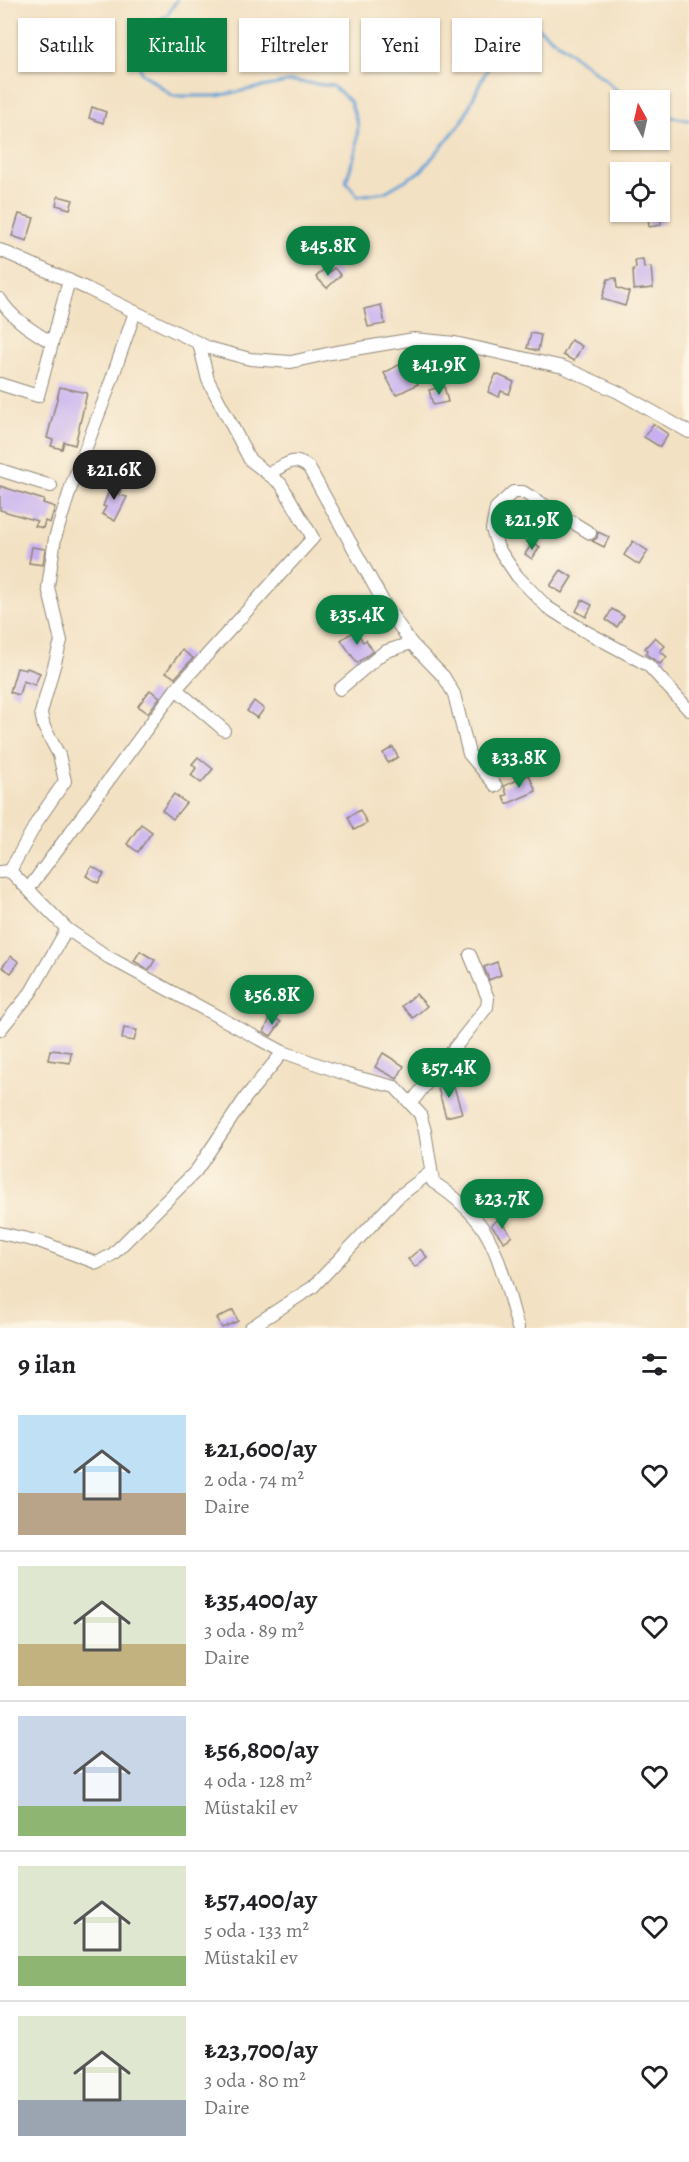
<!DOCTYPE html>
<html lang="tr">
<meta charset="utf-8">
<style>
:root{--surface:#fff;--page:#f6f6f6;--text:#202124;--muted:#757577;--line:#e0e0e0;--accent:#0b8043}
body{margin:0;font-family:Alegreya,serif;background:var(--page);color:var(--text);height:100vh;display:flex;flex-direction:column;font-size:22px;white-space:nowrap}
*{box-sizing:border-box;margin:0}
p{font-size:20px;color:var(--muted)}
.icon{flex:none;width:33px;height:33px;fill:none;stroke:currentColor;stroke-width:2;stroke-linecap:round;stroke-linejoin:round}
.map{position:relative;height:1328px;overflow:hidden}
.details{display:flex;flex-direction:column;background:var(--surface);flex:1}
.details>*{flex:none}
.hud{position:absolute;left:18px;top:18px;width:654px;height:54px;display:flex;gap:12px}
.needle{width:39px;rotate:352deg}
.tools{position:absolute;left:610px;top:90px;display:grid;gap:12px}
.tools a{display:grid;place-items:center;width:60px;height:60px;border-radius:0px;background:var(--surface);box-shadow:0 2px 4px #0004;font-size:30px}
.price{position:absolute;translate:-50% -51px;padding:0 14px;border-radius:21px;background:var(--accent);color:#fff;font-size:20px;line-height:39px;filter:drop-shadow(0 2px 3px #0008)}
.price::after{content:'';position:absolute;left:50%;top:36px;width:18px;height:14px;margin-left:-9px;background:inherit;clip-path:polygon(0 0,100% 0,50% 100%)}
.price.active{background:#222;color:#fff}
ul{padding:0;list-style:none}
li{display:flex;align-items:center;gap:18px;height:150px;padding:0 18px}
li+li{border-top:2px solid var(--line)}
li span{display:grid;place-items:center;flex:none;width:168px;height:120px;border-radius:0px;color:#555}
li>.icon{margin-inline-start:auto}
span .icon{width:72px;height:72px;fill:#fffc;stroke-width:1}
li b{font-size:26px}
h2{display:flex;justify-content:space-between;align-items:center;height:72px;padding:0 18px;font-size:26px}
.pill{padding:0 21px;border-radius:0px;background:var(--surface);box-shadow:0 2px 4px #0004;font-size:21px;line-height:54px}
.pill.active{background:var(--accent);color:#fff}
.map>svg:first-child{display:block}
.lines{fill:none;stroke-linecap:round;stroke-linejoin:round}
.stream{stroke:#64a0d4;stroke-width:3}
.building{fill:#c7aff1}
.street-casing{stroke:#8f8677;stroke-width:14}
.street{stroke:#fff;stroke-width:12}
</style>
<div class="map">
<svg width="689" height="1328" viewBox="0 0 689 1328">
<rect width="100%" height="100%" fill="#fcf5e5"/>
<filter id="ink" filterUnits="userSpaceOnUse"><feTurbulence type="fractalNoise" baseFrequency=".0167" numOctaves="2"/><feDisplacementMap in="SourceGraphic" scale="12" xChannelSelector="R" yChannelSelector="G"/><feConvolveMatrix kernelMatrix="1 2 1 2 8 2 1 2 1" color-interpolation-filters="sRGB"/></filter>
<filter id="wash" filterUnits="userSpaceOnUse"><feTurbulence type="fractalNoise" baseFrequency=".008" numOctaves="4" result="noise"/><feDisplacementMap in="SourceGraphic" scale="24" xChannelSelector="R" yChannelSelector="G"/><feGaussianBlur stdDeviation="1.35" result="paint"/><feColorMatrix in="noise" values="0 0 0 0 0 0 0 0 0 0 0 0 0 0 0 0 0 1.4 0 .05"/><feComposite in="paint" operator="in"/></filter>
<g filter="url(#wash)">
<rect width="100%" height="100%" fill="#f3e1c3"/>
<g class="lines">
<!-- stream -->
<g class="stream">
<polyline points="177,0 168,14 132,40 141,72 173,96 217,96 292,81 333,86 350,101 358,125 356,150 346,182 358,196 385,192 421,171 462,122 482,79 510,29 532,23 602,77 628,100"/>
<polyline points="660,115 689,120"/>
</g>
</g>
<g id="blocks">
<!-- building -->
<g class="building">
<polygon points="92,107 106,112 103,123 89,118"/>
<polygon points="58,196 73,200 70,209 56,205"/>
<polygon points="19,214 34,218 27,241 12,236"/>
<polygon points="660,214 661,225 649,227 648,216"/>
<polygon points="643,259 644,268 651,267 653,288 634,290 633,269 636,268 635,260"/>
<polygon points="334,268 341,275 327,288 316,277 324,269 328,273"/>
<polygon points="616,278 617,288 629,292 625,306 602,299 608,279"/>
<polygon points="381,305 385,324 368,327 364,309"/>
<polygon points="531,333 541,335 538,351 527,348"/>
<polygon points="571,340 582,346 574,361 563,355"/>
<polygon points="406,361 418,384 396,395 384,373"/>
<polygon points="496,374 514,382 509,394 501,391 499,397 488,392"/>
<polygon points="444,386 448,402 433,405 429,390"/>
<polygon points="60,387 87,393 75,445 64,442 62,449 51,446 53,440 47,438"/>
<polygon points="653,424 668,434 660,447 644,437"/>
<polygon points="113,481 123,484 119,495 127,497 115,521 102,514 106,507 103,506"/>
<polygon points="0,486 44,500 43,503 55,507 50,523 45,521 43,528 35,526 37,521 0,510"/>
<polygon points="598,532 609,537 604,547 592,541 597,538"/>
<polygon points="633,541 648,551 639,565 624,555"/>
<polygon points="533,542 540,547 532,559 525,554"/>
<polygon points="32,547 45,549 43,565 29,563"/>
<polygon points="561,570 572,577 562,593 550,586"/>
<polygon points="582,600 592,605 586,617 576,611"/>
<polygon points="612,609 624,616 617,627 606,620"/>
<polygon points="356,630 363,642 366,640 373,651 357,663 341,640"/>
<polygon points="655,637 665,646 660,651 667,657 660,664 646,654 648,650 645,648"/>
<polygon points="182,650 193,658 175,678 166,672"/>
<polygon points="17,668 26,670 27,668 40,673 35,685 23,681 19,695 10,692"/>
<polygon points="150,690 160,697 148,713 138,706"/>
<polygon points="254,701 264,709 257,718 247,711"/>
<polygon points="393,747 398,757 388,763 383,753"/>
<polygon points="198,757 213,769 201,783 191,775 196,768 192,764"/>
<polygon points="529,775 536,791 507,804 503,796 507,795 504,786"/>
<polygon points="174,794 186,803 173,819 162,810"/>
<polygon points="360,810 367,823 354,830 348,817"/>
<polygon points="141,824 152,832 138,852 127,844"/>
<polygon points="92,866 104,874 98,883 86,876"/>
<polygon points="140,951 155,960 149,970 134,961"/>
<polygon points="11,956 19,962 11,973 2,967"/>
<polygon points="497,962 501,975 489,980 484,967"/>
<polygon points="416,994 427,1006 413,1018 402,1006"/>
<polygon points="271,1016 281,1022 271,1036 264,1032"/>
<polygon points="124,1028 137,1030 134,1041 122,1039"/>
<polygon points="50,1050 71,1052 70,1063 48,1060"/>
<polygon points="383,1053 404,1066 397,1079 375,1067"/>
<polygon points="452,1080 462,1113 446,1117 437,1085"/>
<polygon points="499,1219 512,1236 504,1242 491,1225"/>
<polygon points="420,1249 427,1257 415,1267 408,1259"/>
<polygon points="233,1310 238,1321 222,1328 217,1318"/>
</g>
</g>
</g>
<g filter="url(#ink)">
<use href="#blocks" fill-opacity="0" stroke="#8f8677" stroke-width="1.5"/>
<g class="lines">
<!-- street casing -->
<g class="street-casing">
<g id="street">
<polyline points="0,250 88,289 209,348 250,359 291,362 331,353 414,339 455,343 563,367 618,392 689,432"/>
<path d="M 0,299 C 12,319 33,331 52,343"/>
<polyline points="0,384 38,396 69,280"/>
<polyline points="0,470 51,486"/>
<path d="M 268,474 C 285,466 292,454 309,468 L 385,605 L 411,643 L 444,677 L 454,694 L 469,754 L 496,786"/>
<polyline points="590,533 523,492 513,492 496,508 492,529 498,548 517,576 547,607 583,630 648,665 689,710"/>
<polyline points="176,689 224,730"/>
<polyline points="340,689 384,652 411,643"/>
<polyline points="10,871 38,820 65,781 59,755 44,727 41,713 61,641 48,587 55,538 72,484 108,390 135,312"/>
<path d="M 0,872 L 10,871 L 67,929 L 108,957 L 283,1052 L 348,1075 L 395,1087 L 420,1114 L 425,1131 L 433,1182 C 453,1195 471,1210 484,1230 C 500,1254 510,1300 518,1328"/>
<polyline points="29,888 176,689 313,538 281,484 250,460 208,380 199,343"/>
<polyline points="0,1030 31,992 67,929"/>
<polyline points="411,1103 487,1007 488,998 470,955"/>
<polyline points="0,1233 41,1242 97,1263 113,1254 196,1171 246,1097 283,1052"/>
<polyline points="250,1328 313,1287 398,1197 431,1172"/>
</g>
</g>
<!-- street -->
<use href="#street" class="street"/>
</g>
</g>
</svg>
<div class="tools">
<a><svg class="needle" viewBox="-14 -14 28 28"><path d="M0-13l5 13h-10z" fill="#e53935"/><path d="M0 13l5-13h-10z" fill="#757577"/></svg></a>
<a><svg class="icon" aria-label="locate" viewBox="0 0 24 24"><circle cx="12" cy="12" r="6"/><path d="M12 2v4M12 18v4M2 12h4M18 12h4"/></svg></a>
</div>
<b class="price" style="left:328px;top:277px">₺45.8K</b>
<b class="price" style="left:439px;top:396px">₺41.9K</b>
<b class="price active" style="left:114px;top:501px">₺21.6K</b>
<b class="price" style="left:532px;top:551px">₺21.9K</b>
<b class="price" style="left:357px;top:646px">₺35.4K</b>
<b class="price" style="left:519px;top:789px">₺33.8K</b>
<b class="price" style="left:272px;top:1026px">₺56.8K</b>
<b class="price" style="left:449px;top:1099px">₺57.4K</b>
<b class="price" style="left:502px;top:1230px">₺23.7K</b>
<div class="hud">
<a class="pill">Satılık</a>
<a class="pill active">Kiralık</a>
<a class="pill">Filtreler</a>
<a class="pill">Yeni</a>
<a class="pill">Daire</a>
</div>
</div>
<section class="details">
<h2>9 ilan<svg class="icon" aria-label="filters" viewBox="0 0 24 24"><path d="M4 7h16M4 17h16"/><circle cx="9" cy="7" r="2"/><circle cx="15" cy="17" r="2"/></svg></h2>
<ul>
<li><span style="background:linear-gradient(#bfe0f5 65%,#b9a48a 0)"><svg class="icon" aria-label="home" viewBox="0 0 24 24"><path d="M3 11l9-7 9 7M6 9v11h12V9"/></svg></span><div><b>₺21,600/ay</b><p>2 oda · 74 m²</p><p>Daire</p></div><svg class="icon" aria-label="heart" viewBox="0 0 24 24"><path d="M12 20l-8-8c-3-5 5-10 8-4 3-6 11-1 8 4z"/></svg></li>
<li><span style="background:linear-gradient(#dfe7d0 65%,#c2b280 0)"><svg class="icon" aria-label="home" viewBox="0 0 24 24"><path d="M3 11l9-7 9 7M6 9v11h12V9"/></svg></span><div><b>₺35,400/ay</b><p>3 oda · 89 m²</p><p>Daire</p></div><svg class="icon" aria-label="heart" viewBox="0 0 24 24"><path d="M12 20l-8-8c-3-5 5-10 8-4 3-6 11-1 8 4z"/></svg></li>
<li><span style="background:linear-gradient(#c9d6e8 75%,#8fb573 0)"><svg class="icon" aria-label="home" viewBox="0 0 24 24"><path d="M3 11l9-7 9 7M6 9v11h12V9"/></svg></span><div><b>₺56,800/ay</b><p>4 oda · 128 m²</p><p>Müstakil ev</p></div><svg class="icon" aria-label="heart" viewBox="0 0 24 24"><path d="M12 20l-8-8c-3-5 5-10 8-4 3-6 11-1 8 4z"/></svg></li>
<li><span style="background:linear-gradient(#dfe7d0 75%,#8fb573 0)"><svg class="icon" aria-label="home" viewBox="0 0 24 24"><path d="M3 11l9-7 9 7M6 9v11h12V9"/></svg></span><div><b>₺57,400/ay</b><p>5 oda · 133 m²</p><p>Müstakil ev</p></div><svg class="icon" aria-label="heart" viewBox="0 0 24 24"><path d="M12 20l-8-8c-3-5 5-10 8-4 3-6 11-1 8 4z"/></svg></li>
<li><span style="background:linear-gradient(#dfe7d0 70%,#9aa5b1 0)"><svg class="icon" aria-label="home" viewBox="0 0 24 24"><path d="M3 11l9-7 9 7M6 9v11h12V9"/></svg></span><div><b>₺23,700/ay</b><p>3 oda · 80 m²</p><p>Daire</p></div><svg class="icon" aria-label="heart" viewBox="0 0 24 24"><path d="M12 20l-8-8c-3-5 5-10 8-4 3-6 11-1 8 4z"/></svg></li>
</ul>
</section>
